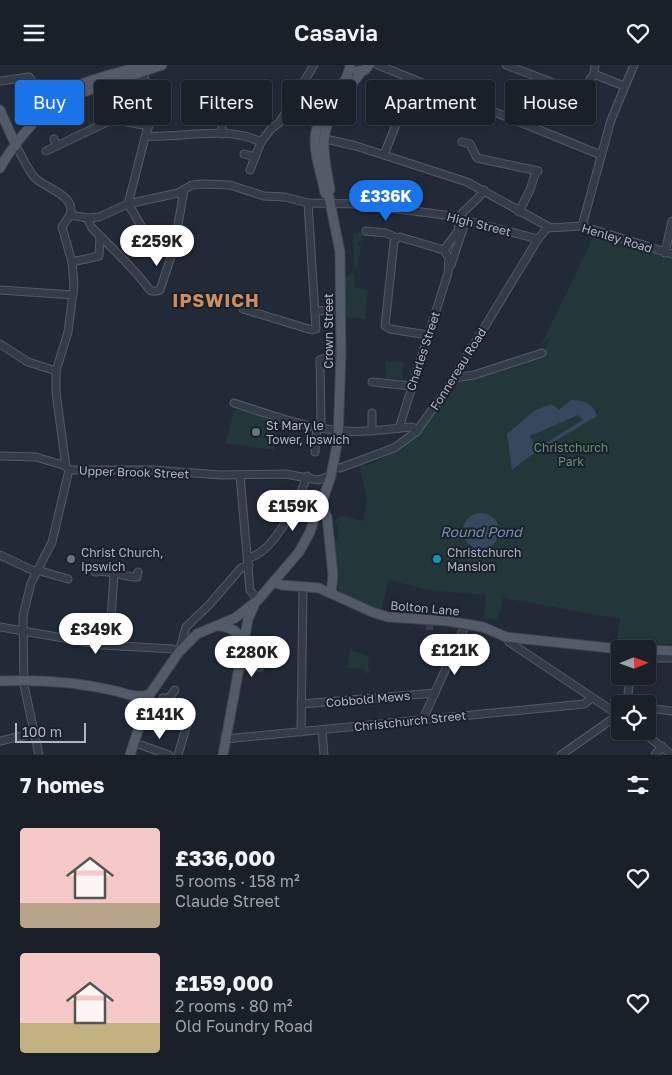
<!DOCTYPE html>
<meta charset="utf-8">
<style>
:root{--surface:#192028;--page:#262d34;--text:#f1f3f6;--muted:#9fa3a8;--line:#373e45;--accent:#1a73e8}
body{margin:0;font-family:"Golos Text",sans-serif;background:var(--page);color:var(--text);height:100vh;display:flex;flex-direction:column;font-size:19px;white-space:nowrap}
*{box-sizing:border-box;margin:0}
p{font-size:16px;color:var(--muted)}
.icon{flex:none;width:28px;height:28px;fill:none;stroke:currentColor;stroke-width:2;stroke-linecap:round;stroke-linejoin:round}
.map{position:relative;height:690px;overflow:hidden}
.details{display:flex;flex-direction:column;background:var(--surface);flex:1}
.details>*{flex:none}
.guide{position:absolute;left:15px;top:15px;width:642px;height:45px;display:flex;gap:10px}
.needle{width:32px;rotate:89deg}
.fabs{position:absolute;left:611px;top:575px;display:grid;gap:10px}
.fabs a{display:grid;place-items:center;width:45px;height:45px;border-radius:5px;background:var(--surface);box-shadow:0 1px 4px #0004,0 0 0 1px var(--line);font-size:25px}
.scale{position:absolute;left:15px;bottom:12px;width:71px;box-sizing:border-box;padding-left:5px;border:2px solid #afb7c3;border-top:0;font-size:14px;line-height:18px;white-space:nowrap;color:#afb7c3;-webkit-text-stroke:4px #1a212b;paint-order:stroke}
.price{position:absolute;translate:-50% -42px;padding:0 11px;border-radius:18px;background:#fff;color:#222;font-size:16px;line-height:32px;filter:drop-shadow(0 1px 2px #0008)}
.price::after{content:'';position:absolute;left:50%;top:30px;width:15px;height:11px;margin-left:-8px;background:inherit;clip-path:polygon(0 0,100% 0,50% 100%)}
.price.active{background:var(--accent);color:#fff}
ul{padding:0;list-style:none}
li{display:flex;align-items:center;gap:15px;height:125px;padding:0 20px}
li span{display:grid;place-items:center;flex:none;width:140px;height:100px;border-radius:5px;color:#555}
li>.icon{margin-inline-start:auto}
span .icon{width:60px;height:60px;fill:#fffc;stroke-width:1}
li b{font-size:21px}
h2{display:flex;justify-content:space-between;align-items:center;height:60px;padding:0 20px;font-size:21px}
.tag{padding:0 18px;border-radius:5px;background:var(--surface);box-shadow:0 1px 4px #0004,0 0 0 1px var(--line);font-size:18px;line-height:45px}
.tag.active{background:var(--accent);color:#fff}
header{display:flex;justify-content:space-between;align-items:center;height:65px;padding:0 20px;background:var(--surface);font-size:22px;font-weight:600}
.map>svg:first-child{display:block}
.green{fill:#243738;fill-rule:evenodd}
.water{fill:#37485e;fill-rule:evenodd}
.lines{fill:none;stroke-linecap:round;stroke-linejoin:round}
.minor-tunnel{stroke:#363f4b;stroke-width:7;stroke-dasharray:7 3.5;stroke-linecap:butt}
.minor-casing{stroke:#525a64;stroke-width:9}
.major-casing{stroke:#3e4550;stroke-width:11}
.minor{stroke:#343c47;stroke-width:7}
.major{stroke:#525b67;stroke-width:9}
.worship-dot{fill:#6b7280;stroke:#1a212b;stroke-width:2}
.culture-dot{fill:#0f9aa8;stroke:#1a212b;stroke-width:2}
.labels{text-anchor:middle;dominant-baseline:central;stroke-width:4;stroke-linejoin:round;paint-order:stroke}
.street-label{font-size:12px;fill:#afb7c3;stroke:#1a212b}
.poi-label{font-size:12px;fill:#afb7c3;stroke:#1a212b;text-anchor:start}
.park-label{font-size:12px;fill:#689271;stroke:#1a212b}
.water-label{font-size:14px;font-style:italic;fill:#788eaa;stroke:#1a212b}
.district-label{font-size:18px;font-weight:bold;letter-spacing:1px;fill:#cd8e60;stroke:#1a212b}
</style>
<header><svg class="icon" aria-label="menu" viewBox="0 0 24 24"><path d="M4 6h16M4 12h16M4 18h16"/></svg>Casavia<svg class="icon" aria-label="heart" viewBox="0 0 24 24"><path d="M12 20l-8-8c-3-5 5-10 8-4 3-6 11-1 8 4z"/></svg></header>
<div class="map">
<svg width="672" height="690" viewBox="0 0 672 690">
<rect width="100%" height="100%" fill="#212a36"/>
<!-- green -->
<g class="green">
<polygon points="363,166 377,171 375,176 374,172 363,171 361,176 358,176 358,180 361,181 357,204 354,201 353,172 354,169"/>
<path d="M 594,171 C 621,179 647,183 672,193 L 672,579 L 617,578 L 620,554 L 503,533 L 497,555 L 484,552 L 486,530 L 428,525 L 389,515 L 381,546 L 341,528 L 338,523 L 333,479 L 338,473 L 338,460 L 334,457 L 341,451 L 363,456 L 367,435 L 359,398 L 363,397 L 366,401 L 398,385 L 422,366 L 458,318 L 456,316 L 540,292 L 550,274 L 541,280 ZM 490,450 L 498,459 L 498,475 L 473,483 L 468,479 Z"/>
<polygon points="350,209 354,209 355,222 368,225 365,254 346,252 345,213"/>
<polygon points="386,296 403,297 402,314 386,314"/>
<polygon points="236,340 279,355 274,385 225,378"/>
<polygon points="76,560 81,561 81,565 97,569 96,576 62,569 64,562 74,564"/>
<polygon points="350,585 369,591 368,601 370,606 365,609 365,604 347,603"/>
</g>
<!-- water -->
<g class="water">
<path d="M 571,335 C 583,335 593,338 597,351 L 530,391 L 512,405 L 507,369 L 534,346 L 551,339 L 559,345 ZM 578,350 L 583,355 L 536,384 L 530,371 Z"/>
<circle cx="481" cy="466" r="18"/>
</g>
<g class="lines">
<!-- minor-tunnel -->
<polyline class="minor-tunnel" points="429,559 430,565"/>
<!-- minor casing -->
<g class="minor-casing">
<g id="minor">
<polyline points="378,0 601,90"/>
<polyline points="506,0 572,25 586,20 594,9"/>
<polyline points="595,0 594,9 624,21"/>
<polyline points="0,16 29,12 32,16 29,46"/>
<polyline points="216,27 222,30 222,69"/>
<path d="M 147,71 C 184,73 226,60 261,77"/>
<polyline points="54,74 57,81"/>
<polyline points="330,75 356,81 467,117 549,162"/>
<polyline points="462,77 470,79 477,93 538,106"/>
<path d="M 16,81 C 22,91 27,103 34,112 C 44,123 77,130 70,150"/>
<polyline points="46,86 107,57 122,56 149,61"/>
<polyline points="244,89 255,92"/>
<polyline points="384,90 400,49 404,46 413,45 424,20"/>
<polyline points="250,105 261,77 270,65 279,58 314,0"/>
<polyline points="519,147 530,125 536,106"/>
<polyline points="70,150 87,153 99,152 128,139 178,128 192,120 202,119 230,120 264,131 285,132 308,138 358,139 445,150 538,174"/>
<path d="M 87,153 L 92,163 C 112,183 133,202 149,224 C 152,228 157,226 160,225 L 172,189 C 149,182 140,157 128,139 L 151,49 L 150,31 L 143,8"/>
<polyline points="582,161 611,55 634,0"/>
<polyline points="177,166 184,125"/>
<polyline points="366,166 386,168 397,173 400,172 444,185 458,166 461,149 478,133 484,125"/>
<polyline points="397,173 394,177 385,261 390,264 428,270"/>
<polyline points="665,188 672,156"/>
<polyline points="72,197 99,191 100,171"/>
<polyline points="451,200 466,155"/>
<polyline points="0,225 73,230"/>
<polyline points="243,244 312,265 316,264 308,138"/>
<polyline points="315,246 341,245"/>
<polyline points="0,279 28,297 56,306"/>
<polyline points="454,313 474,310 542,288"/>
<polyline points="372,317 411,321"/>
<path d="M 234,338 C 271,350 305,363 342,366 C 365,368 390,364 412,362 L 418,365"/>
<polyline points="321,361 320,295 341,288"/>
<polyline points="399,363 448,208 449,193 444,185"/>
<polyline points="372,365 372,348"/>
<polyline points="315,387 317,363"/>
<polyline points="0,391 36,392 66,401"/>
<polyline points="332,402 340,403 394,383 416,367 445,327 538,174 547,163 582,161 672,189"/>
<polyline points="69,405 153,405 221,410 286,409 318,415 327,412"/>
<polyline points="240,410 250,525 258,535"/>
<polyline points="0,490 36,507"/>
<path d="M 248,493 C 274,488 299,435 307,411"/>
<polyline points="37,505 68,514"/>
<path d="M 95,507 C 109,504 124,512 137,512 L 138,507"/>
<polyline points="101,558 108,558 111,554 114,509"/>
<polyline points="0,562 103,580 173,584 179,587 186,562 209,540 241,503 249,500"/>
<polyline points="506,572 509,577 620,651"/>
<polyline points="102,580 104,559"/>
<polyline points="122,581 122,566"/>
<polyline points="648,593 672,593"/>
<polyline points="239,600 260,602"/>
<polyline points="163,633 169,633 175,625"/>
<polyline points="301,639 435,628"/>
<polyline points="627,639 630,611"/>
<polyline points="648,643 672,646"/>
<polyline points="423,654 466,559"/>
<polyline points="322,665 324,690"/>
<polyline points="641,666 672,690"/>
<polyline points="301,667 303,522"/>
<polyline points="225,674 584,639 592,633"/>
<polyline points="0,676 34,668"/>
<polyline points="141,680 169,690"/>
<polyline points="39,690 24,620 23,551 31,518 52,477 69,405 66,401 56,328 56,306 68,267 74,220 72,197 62,162 70,150"/>
<polyline points="178,690 191,646"/>
<polyline points="561,690 618,650"/>
<polyline points="655,690 662,681"/>
</g>
</g>
<!-- major casing -->
<g class="major-casing">
<g id="major">
<polyline points="357,6 365,5 369,0"/>
<polyline points="345,28 362,6"/>
<polyline points="57,43 72,31 162,0"/>
<polyline points="0,45 16,81"/>
<path d="M 0,103 C 13,79 52,32 76,21 C 97,12 122,7 144,0"/>
<path d="M 330,125 C 325,93 317,73 335,43"/>
<polyline points="318,443 324,446 327,452 333,510 331,528"/>
<polyline points="274,517 282,520 319,523 372,547 388,552 448,556 483,562 506,572 620,584"/>
<path d="M 219,561 C 231,562 241,567 242,581"/>
<polyline points="648,585 672,586"/>
<path d="M 0,616 C 40,614 77,617 116,626 C 127,629 139,634 150,629"/>
<path d="M 130,690 L 150,629 L 179,587 L 197,569 L 235,553 L 258,535 L 299,487 L 310,467 L 318,442 L 321,440 L 331,411 L 338,374 L 341,288 L 340,187 L 329,132 L 325,128 C 322,111 314,91 315,74 C 316,47 344,28 350,2"/>
<polyline points="223,690 248,554 254,541"/>
</g>
</g>
<!-- minor -->
<use href="#minor" class="minor"/>
<!-- major -->
<use href="#major" class="major"/>
</g>
<!-- markers -->
<g class="worship-dot">
<circle cx="256" cy="367" r="5"/>
<circle cx="71" cy="494" r="5"/>
</g>
<circle class="culture-dot" cx="437" cy="494" r="5"/>
<g class="labels">
<!-- street labels -->
<g class="street-label">
<text transform="translate(479 159) rotate(14)">High Street</text>
<text transform="translate(617 173) rotate(17)">Henley Road</text>
<text transform="translate(328 266) rotate(-90)">Crown Street</text>
<text transform="translate(423 286) rotate(-72)">Charles Street</text>
<text transform="translate(458 304) rotate(-58)">Fonnereau Road</text>
<text transform="translate(134 407) rotate(2)">Upper Brook Street</text>
<text transform="translate(425 543) rotate(5)">Bolton Lane</text>
<text transform="translate(368 634) rotate(-5)">Cobbold Mews</text>
<text transform="translate(410 656) rotate(-6)">Christchurch Street</text>
</g>
<!-- poi labels -->
<g class="poi-label">
<text x="266" y="360">St Mary le<tspan x="266" dy="14">Tower, ipswich</tspan></text>
<text x="81" y="487">Christ Church,<tspan x="81" dy="14">Ipswich</tspan></text>
<text x="447" y="487">Christchurch<tspan x="447" dy="14">Mansion</tspan></text>
</g>
<!-- park labels -->
<g class="park-label">
<text x="571" y="382">Christchurch<tspan x="571" dy="14">Park</tspan></text>
</g>
<!-- water labels -->
<g class="water-label">
<text x="481" y="466">Round Pond</text>
</g>
<!-- district labels -->
<g class="district-label">
<text x="216" y="235">IPSWICH</text>
</g>
</g>
</svg>
<div class="fabs">
<a><svg class="needle" viewBox="-14 -14 28 28"><path d="M0-13l5 13h-10z" fill="#e53935"/><path d="M0 13l5-13h-10z" fill="#9fa3a8"/></svg></a>
<a><svg class="icon" aria-label="locate" viewBox="0 0 24 24"><circle cx="12" cy="12" r="6"/><path d="M12 2v4M12 18v4M2 12h4M18 12h4"/></svg></a>
</div>
<div class="scale">100 m</div>
<b class="price active" style="left:386px;top:157px">£336K</b>
<b class="price" style="left:157px;top:202px">£259K</b>
<b class="price" style="left:293px;top:467px">£159K</b>
<b class="price" style="left:96px;top:590px">£349K</b>
<b class="price" style="left:455px;top:611px">£121K</b>
<b class="price" style="left:252px;top:613px">£280K</b>
<b class="price" style="left:160px;top:675px">£141K</b>
<div class="guide">
<a class="tag active">Buy</a>
<a class="tag">Rent</a>
<a class="tag">Filters</a>
<a class="tag">New</a>
<a class="tag">Apartment</a>
<a class="tag">House</a>
</div>
</div>
<section class="details">
<h2>7 homes<svg class="icon" aria-label="filters" viewBox="0 0 24 24"><path d="M4 7h16M4 17h16"/><circle cx="9" cy="7" r="2"/><circle cx="15" cy="17" r="2"/></svg></h2>
<ul>
<li><span style="background:linear-gradient(#f6c9c9 75%,#b9a48a 0)"><svg class="icon" aria-label="home" viewBox="0 0 24 24"><path d="M3 11l9-7 9 7M6 9v11h12V9"/></svg></span><div><b>£336,000</b><p>5 rooms · 158 m²</p><p>Claude Street</p></div><svg class="icon" aria-label="heart" viewBox="0 0 24 24"><path d="M12 20l-8-8c-3-5 5-10 8-4 3-6 11-1 8 4z"/></svg></li>
<li><span style="background:linear-gradient(#f6c9c9 70%,#c2b280 0)"><svg class="icon" aria-label="home" viewBox="0 0 24 24"><path d="M3 11l9-7 9 7M6 9v11h12V9"/></svg></span><div><b>£159,000</b><p>2 rooms · 80 m²</p><p>Old Foundry Road</p></div><svg class="icon" aria-label="heart" viewBox="0 0 24 24"><path d="M12 20l-8-8c-3-5 5-10 8-4 3-6 11-1 8 4z"/></svg></li>
</ul>
</section>
